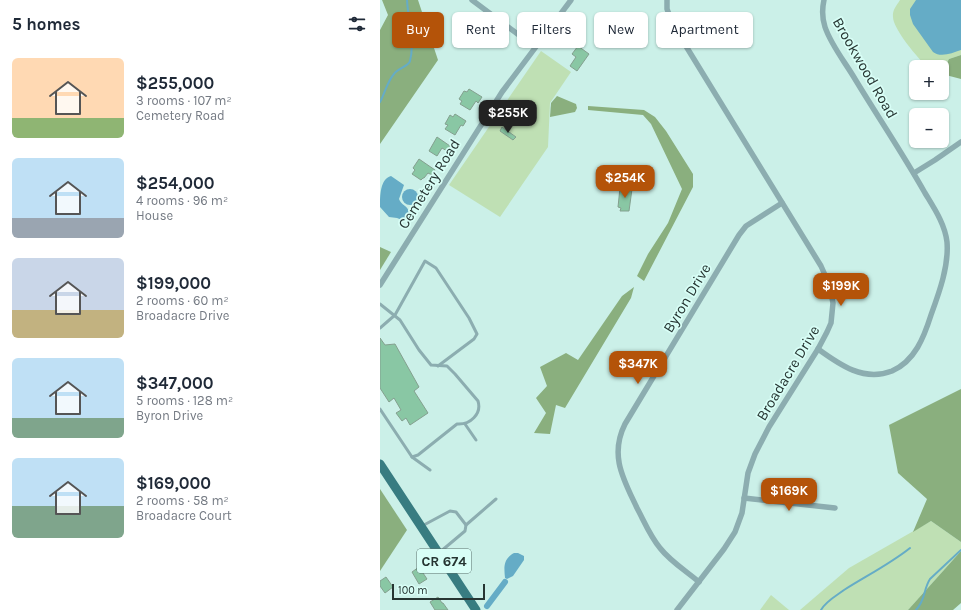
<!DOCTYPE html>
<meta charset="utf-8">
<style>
:root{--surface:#fff;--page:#f2f2f3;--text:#1f2937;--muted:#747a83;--accent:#b45309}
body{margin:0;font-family:Karla,sans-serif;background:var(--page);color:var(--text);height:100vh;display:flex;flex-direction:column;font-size:15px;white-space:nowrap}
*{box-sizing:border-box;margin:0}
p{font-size:13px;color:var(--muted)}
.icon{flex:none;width:22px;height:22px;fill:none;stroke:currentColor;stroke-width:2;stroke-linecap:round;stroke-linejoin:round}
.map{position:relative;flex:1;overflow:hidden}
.sheet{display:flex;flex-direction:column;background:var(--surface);width:380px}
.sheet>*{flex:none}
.top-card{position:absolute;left:12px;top:12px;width:380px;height:36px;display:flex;gap:8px}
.fabs{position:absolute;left:529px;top:60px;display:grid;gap:8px}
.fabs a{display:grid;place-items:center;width:40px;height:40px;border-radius:6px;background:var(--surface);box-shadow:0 1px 3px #0004;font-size:20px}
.scale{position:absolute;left:12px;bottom:10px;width:93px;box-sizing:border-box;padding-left:4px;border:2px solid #263532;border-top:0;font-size:11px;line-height:14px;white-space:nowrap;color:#263532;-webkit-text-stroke:3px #d8fef6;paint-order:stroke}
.price{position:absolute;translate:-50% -34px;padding:0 9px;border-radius:8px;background:var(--accent);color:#fff;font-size:13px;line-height:26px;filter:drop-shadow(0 1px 2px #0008)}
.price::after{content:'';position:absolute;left:50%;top:24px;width:12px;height:9px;margin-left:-6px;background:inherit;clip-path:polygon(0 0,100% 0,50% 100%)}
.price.selected{background:#222;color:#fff}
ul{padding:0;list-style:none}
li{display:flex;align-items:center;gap:12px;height:100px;padding:0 12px}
li span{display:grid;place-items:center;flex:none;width:112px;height:80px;border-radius:6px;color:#555}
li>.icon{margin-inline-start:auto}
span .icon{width:48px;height:48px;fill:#fffc;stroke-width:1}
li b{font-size:17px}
h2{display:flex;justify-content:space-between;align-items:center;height:48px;padding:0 12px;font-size:17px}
.pill{padding:0 14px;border-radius:6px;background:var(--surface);box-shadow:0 1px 3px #0004;font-size:14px;line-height:36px}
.pill.selected{background:var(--accent);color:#fff}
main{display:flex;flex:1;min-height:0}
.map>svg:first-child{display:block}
.green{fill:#bfe0b4}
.forest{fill:#8aaf7e}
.water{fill:#65acc6}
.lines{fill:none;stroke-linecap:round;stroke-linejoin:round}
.stream{stroke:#65acc6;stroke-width:2}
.canal{stroke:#65acc6;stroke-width:6}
.building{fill:#89c7a4;stroke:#84a08f}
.service{stroke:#8cadb0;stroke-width:3}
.minor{stroke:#8cadb0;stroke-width:5.5}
.primary{stroke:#387c81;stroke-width:9}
.labels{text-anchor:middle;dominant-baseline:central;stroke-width:3.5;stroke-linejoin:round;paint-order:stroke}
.shield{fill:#d8fef6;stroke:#5b716d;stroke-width:1}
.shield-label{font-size:14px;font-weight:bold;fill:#263532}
.street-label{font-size:15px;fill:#263532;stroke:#d8fef6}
</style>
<main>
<section class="sheet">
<h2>5 homes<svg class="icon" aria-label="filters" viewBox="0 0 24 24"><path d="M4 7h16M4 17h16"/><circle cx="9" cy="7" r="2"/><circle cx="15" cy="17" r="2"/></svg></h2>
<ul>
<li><span style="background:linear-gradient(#ffd9b3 75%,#8fb573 0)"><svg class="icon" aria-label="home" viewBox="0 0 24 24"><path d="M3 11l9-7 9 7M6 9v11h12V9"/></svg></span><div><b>$255,000</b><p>3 rooms · 107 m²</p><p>Cemetery Road</p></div></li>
<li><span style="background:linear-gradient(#bfe0f5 75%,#9aa5b1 0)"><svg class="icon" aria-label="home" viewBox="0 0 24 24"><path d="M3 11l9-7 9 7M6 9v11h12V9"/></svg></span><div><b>$254,000</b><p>4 rooms · 96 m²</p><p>House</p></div></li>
<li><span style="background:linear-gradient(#c9d6e8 65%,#c2b280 0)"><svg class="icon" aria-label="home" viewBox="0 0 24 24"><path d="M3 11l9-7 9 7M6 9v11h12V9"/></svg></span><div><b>$199,000</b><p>2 rooms · 60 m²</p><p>Broadacre Drive</p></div></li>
<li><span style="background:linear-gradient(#bfe0f5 75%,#7fa58c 0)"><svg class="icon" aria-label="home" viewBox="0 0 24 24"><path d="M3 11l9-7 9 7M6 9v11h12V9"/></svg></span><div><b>$347,000</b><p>5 rooms · 128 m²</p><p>Byron Drive</p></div></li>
<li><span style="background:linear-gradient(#bfe0f5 60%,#7fa58c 0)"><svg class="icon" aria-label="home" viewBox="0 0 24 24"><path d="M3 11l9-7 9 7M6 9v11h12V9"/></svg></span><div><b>$169,000</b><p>2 rooms · 58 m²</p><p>Broadacre Court</p></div></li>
</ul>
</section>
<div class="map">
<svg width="581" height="610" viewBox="0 0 581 610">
<rect width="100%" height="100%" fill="#cbf0e8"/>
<!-- green -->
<g class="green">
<path d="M 520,0 L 581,0 L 581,55 L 569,59 L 562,72 L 562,67 L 547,67 C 538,58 513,29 513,17 C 512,10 517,5 520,0 Z"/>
<polygon points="161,51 191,72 170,103 168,147 120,217 69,185"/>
<polygon points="551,521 581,542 581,551 528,610 420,610 469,568"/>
<polygon points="391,595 409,610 380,610"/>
</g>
<!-- forest -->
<g class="forest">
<polygon points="2,0 38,0 58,60 0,144 0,30 8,15"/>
<polygon points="581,55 581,79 562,74 562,72 569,59"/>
<polygon points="177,96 196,104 197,108 195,112 170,117 171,103"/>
<polygon points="208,106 264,110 275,117 286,131 313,174 313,187 264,281 257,276 268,254 288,223 302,189 271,124 263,115 208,110"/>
<polygon points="0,247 11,252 0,270"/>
<polygon points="254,287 251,298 185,408 176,405 170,434 154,433 166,413 156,398 167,386 160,367 186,353 198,360 242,296"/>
<polygon points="581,389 581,542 551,521 533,532 547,499 518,473 509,425"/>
<polygon points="0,489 27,530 0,571"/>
<polygon points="581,551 581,603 573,610 528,610"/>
</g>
<!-- water -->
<g class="water">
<path d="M 536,0 L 581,0 L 581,50 C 572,53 561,58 553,52 L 533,24 L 530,15 L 530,9 Z"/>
<path d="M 11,176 L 24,185 L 19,199 C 21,205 28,206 29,212 L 26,218 L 22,220 L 17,218 L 9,217 L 0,207 C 0,196 0,179 11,176 Z"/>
<circle cx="30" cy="197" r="8"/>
<path d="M 134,553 L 138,553 L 144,556 L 144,560 L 133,576 L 127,579 L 125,578 C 124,567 123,559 134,553 Z"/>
</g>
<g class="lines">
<!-- stream -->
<g class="stream">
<path d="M 0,102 C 5,93 7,82 14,74 C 17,69 29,66 30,61 C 35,42 28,20 27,0"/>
<path d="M 441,610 C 446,601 456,596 464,590 C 486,576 510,564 530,548"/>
<path d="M 536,610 C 546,599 543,590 550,579 L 581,550"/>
</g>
<!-- canal -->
<polyline class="canal" points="107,606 125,582"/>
</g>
<!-- building -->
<g class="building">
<polygon points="198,46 209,54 197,71 190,66 196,57 192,54"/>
<polygon points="89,89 102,97 98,103 96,101 90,110 80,104 82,101 79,99 84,91 87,92"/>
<polygon points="75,114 86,121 83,126 81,125 75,135 65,129 68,125 65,124 70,115 73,117"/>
<polygon points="122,127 136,137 133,140 120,131"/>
<polygon points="57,137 70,146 67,151 62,148 57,156 49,151"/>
<polygon points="39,159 55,170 52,175 48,173 44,178 43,178 41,180 32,174 35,170 33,168"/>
<polygon points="240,188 252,189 249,211 240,211 241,208 238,207"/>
<polygon points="0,338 5,345 15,344 39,387 34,391 48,413 30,425 26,418 22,421 16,413 21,410 14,398 9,402 0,388"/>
<polygon points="39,567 47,579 39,584 32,572"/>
<polygon points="6,577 13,587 5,593 0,586 0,581"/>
<polygon points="58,597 62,603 63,603 68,610 55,610 50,602"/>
</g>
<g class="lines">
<!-- service -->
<g class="service">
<path d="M 0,304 L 20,320 L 39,350 L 51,365 L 67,366 L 75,374 L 98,401 C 102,414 90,425 77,424 L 38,455 L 32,457"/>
<polyline points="0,328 15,315 45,261 56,268 89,318 97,334 94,339 58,366"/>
<polyline points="0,409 32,457 50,470"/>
<polyline points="85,424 96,440"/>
<polyline points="86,525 116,499"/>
<polyline points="42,526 70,511 76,512 86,525 85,531 60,552"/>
</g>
<!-- minor -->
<g class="minor">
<polyline points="92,0 155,47"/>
<polyline points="287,0 287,9 293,25 441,266 449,284 453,303 451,323 447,332 438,349 389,427 375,454 368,473 362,513 355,532 344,549 297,610"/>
<polyline points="534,173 555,160 581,142"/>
<polyline points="0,285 122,92 191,0"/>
<path d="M 438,349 C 460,365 484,382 512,371 C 535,361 544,337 551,315 C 559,293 569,266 567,242 C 565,224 554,208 545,193 C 523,154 498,117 475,79 C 465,62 451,45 445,27 C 442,18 442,9 444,0"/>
<polyline points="364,498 455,508"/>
<path d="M 319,582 C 306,571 290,561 280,548 C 270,536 264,521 257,508 C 244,480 229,456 245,424 L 359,235 L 366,226 L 402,203"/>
</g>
<!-- primary -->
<polyline class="primary" points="0,464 96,610"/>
</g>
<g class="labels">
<!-- shield labels -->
<rect class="shield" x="37" y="549" width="54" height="24" rx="3"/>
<g class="shield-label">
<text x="64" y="561">CR 674</text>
</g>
<!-- street labels -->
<g class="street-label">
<text transform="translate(485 68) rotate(60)">Brookwood Road</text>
<text transform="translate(49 184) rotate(-58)">Cemetery Road</text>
<text transform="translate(307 298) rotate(-59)">Byron Drive</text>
<text transform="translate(408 373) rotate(-59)">Broadacre Drive</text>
</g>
</g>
</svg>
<div class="fabs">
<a>+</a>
<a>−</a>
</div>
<div class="scale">100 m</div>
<b class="price selected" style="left:128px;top:134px">$255K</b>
<b class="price" style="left:245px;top:199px">$254K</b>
<b class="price" style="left:461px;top:307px">$199K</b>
<b class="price" style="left:258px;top:385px">$347K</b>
<b class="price" style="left:409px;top:512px">$169K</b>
<div class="top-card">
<a class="pill selected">Buy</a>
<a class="pill">Rent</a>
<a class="pill">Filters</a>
<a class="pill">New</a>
<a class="pill">Apartment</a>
</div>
</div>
</main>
